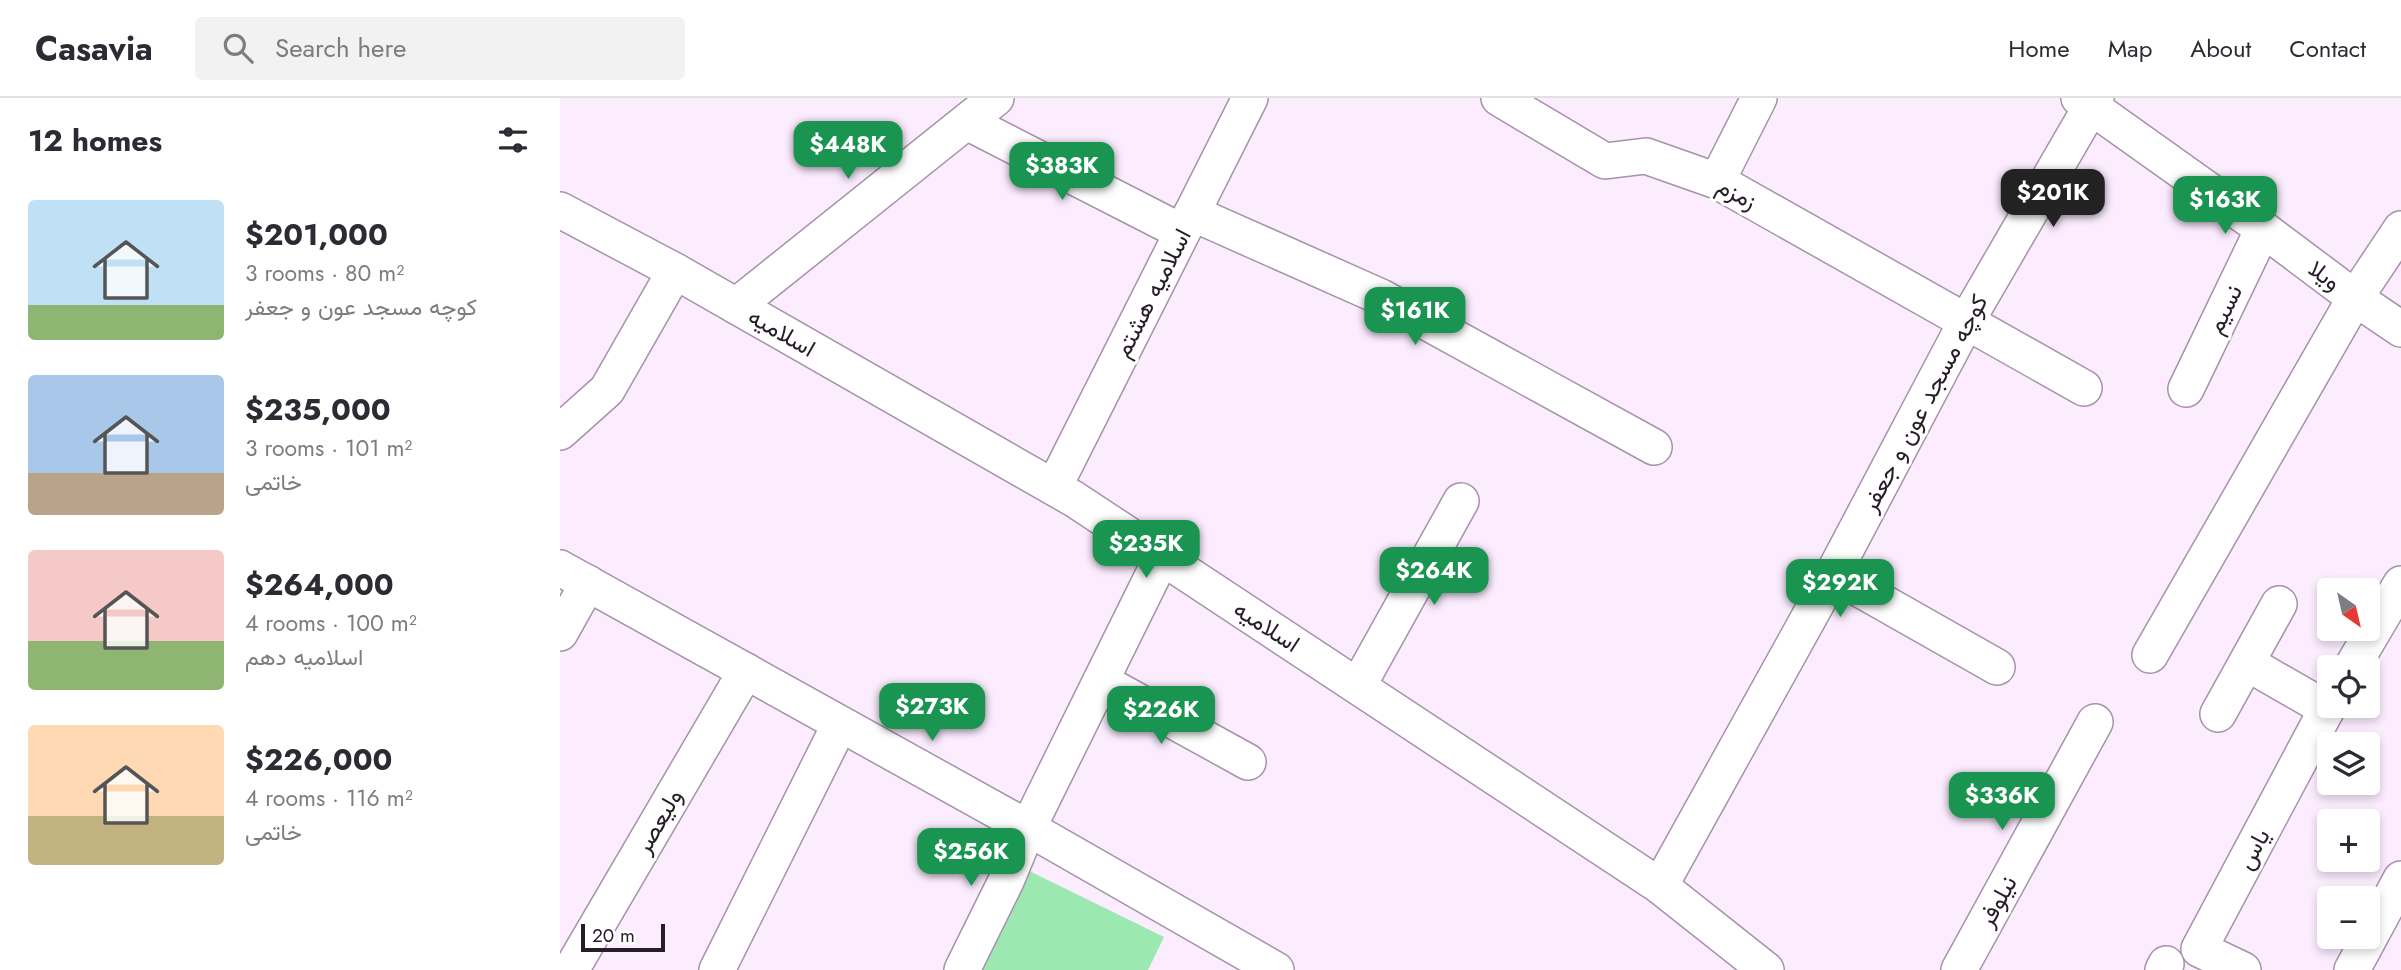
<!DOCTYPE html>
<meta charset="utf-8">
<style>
:root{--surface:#fff;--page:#f2f2f3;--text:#2b2b33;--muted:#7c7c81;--line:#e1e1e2;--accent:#1a9451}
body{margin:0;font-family:Jost,Vazirmatn,sans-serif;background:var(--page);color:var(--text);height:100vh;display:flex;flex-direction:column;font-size:26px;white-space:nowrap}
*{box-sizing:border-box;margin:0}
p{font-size:23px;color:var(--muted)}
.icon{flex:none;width:38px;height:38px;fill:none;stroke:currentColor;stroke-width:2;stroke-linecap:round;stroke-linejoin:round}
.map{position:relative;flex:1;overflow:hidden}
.details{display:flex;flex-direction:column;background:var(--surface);width:560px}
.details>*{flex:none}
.needle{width:46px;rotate:146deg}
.buttons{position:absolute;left:1757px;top:480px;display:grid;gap:14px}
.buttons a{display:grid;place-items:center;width:63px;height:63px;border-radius:7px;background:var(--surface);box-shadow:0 4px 10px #0003;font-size:35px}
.scale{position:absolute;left:21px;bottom:18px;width:84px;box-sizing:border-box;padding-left:7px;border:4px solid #261d28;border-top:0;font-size:19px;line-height:24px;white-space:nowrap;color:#261d28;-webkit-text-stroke:5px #fff;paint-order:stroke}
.price{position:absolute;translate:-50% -60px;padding:0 16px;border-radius:14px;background:var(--accent);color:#fff;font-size:23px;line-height:46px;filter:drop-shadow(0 2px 4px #0008)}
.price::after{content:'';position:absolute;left:50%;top:42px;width:21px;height:16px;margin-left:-10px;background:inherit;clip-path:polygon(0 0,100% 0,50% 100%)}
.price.on{background:#222;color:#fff}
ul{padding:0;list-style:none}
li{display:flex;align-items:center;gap:21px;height:175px;padding:0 28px}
li span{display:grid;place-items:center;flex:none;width:196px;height:140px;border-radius:7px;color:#555}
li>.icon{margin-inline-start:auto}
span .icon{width:84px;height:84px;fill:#fffc;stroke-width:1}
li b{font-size:30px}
h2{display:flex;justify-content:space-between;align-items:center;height:84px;padding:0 28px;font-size:30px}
header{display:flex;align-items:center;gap:42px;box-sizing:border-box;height:98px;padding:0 35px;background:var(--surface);border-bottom:2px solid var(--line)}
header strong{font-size:33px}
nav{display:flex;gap:38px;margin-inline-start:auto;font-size:24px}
.search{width:490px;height:63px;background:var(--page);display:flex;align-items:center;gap:18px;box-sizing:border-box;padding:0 24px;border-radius:7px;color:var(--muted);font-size:26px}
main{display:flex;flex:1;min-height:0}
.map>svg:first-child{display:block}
.green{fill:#9be8b1}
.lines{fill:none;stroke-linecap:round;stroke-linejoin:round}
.minor-casing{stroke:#a791ab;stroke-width:38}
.minor{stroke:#fff;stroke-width:35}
.labels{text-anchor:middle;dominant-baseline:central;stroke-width:6;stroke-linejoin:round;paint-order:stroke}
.street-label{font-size:24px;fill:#261d28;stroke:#fff}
</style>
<header>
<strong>Casavia</strong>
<div class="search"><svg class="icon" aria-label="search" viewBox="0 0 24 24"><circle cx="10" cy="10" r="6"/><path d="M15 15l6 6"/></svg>Search here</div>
<nav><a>Home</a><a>Map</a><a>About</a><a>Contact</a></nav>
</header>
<main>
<section class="details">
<h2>12 homes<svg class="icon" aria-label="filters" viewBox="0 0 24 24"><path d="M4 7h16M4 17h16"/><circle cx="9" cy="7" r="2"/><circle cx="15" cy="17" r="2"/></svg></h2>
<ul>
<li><span style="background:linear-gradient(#bfe0f5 75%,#8fb573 0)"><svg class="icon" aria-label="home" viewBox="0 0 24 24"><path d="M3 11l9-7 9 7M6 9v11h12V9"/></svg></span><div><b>$201,000</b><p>3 rooms · 80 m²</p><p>کوچه مسجد عون و جعفر</p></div></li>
<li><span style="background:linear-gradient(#a9c7e8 70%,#b9a48a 0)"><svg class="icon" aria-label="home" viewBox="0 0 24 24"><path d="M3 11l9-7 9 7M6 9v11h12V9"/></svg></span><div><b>$235,000</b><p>3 rooms · 101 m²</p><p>خاتمی</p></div></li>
<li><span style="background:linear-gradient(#f6c9c9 65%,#8fb573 0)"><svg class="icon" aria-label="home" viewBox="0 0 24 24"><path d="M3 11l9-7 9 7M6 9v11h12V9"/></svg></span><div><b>$264,000</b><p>4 rooms · 100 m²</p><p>اسلامیه دهم</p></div></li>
<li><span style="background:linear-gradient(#ffd9b3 65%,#c2b280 0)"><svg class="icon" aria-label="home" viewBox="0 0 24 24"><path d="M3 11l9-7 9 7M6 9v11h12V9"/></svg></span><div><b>$226,000</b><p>4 rooms · 116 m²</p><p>خاتمی</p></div></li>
</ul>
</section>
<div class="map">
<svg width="1841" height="872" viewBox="0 0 1841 872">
<rect width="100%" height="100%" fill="#fbecfe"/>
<!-- green -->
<polygon class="green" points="455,766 604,839 588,872 402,872"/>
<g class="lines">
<!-- minor casing -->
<g class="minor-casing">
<g id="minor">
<polyline points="939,0 1045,63 1086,58 1157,83 1524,290"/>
<polyline points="1519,0 1703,131 1795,200 1841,231"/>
<polyline points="407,24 622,134"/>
<polyline points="1157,83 1199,0"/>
<polyline points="0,112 115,173 514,401 1100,788 1206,872"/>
<polyline points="632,115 821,199 1094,349"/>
<polyline points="176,208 436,0"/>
<polyline points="1626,291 1703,131"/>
<polyline points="0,334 47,292 115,173"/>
<polyline points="494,389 690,0"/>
<polyline points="0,470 468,730 716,872"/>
<polyline points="1273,476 1437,569"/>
<polyline points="0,535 28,485"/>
<polyline points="1590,557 1795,200 1841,131"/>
<polyline points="1687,565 1767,611"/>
<polyline points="1792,569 1841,486"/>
<polyline points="541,583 688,664"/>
<polyline points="798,588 901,403"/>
<polyline points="1658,616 1719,506"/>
<polyline points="1100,788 1273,476 1406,224 1536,0"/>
<polyline points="11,872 186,573"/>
<polyline points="157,872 280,626"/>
<polyline points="402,872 446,783 468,730 602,459"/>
<polyline points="1399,872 1535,624"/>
<polyline points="1603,872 1606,866"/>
<polyline points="1683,872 1639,851 1769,607"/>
<polyline points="1792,872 1841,781"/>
</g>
</g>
<!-- minor -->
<use href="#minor" class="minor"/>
</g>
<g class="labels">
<!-- street labels -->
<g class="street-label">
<text transform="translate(1177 95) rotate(28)">زمزم</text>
<text transform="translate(1765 177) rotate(37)">ویلا</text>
<text transform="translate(592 195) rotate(-63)">اسلامیه هشتم</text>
<text transform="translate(1664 211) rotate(-64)">نسیم</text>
<text transform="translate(222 234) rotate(30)">اسلامیه</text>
<text transform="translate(1364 305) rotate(-62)">کوچه مسجد عون و جعفر</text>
<text transform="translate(707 528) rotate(33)">اسلامیه</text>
<text transform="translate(98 723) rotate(-60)">ولیعصر</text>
<text transform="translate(1693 751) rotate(-62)">یاس</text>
<text transform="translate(1437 803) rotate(-61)">نیلوفر</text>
</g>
</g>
</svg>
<div class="buttons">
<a><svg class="needle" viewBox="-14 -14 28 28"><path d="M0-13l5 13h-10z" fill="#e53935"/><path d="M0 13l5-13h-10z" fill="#7c7c81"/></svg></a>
<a><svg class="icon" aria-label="locate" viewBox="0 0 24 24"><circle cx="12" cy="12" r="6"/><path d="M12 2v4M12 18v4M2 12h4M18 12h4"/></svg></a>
<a><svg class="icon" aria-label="layers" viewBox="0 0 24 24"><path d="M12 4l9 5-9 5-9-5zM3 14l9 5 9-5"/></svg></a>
<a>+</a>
<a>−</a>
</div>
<div class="scale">20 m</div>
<b class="price" style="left:288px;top:83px">$448K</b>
<b class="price" style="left:502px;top:104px">$383K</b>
<b class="price on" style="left:1493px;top:131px">$201K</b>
<b class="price" style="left:1665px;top:138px">$163K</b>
<b class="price" style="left:855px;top:249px">$161K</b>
<b class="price" style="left:586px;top:482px">$235K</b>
<b class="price" style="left:874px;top:509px">$264K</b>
<b class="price" style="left:1280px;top:521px">$292K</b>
<b class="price" style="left:372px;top:645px">$273K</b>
<b class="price" style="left:601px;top:648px">$226K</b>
<b class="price" style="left:1442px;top:734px">$336K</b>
<b class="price" style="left:411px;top:790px">$256K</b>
</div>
</main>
